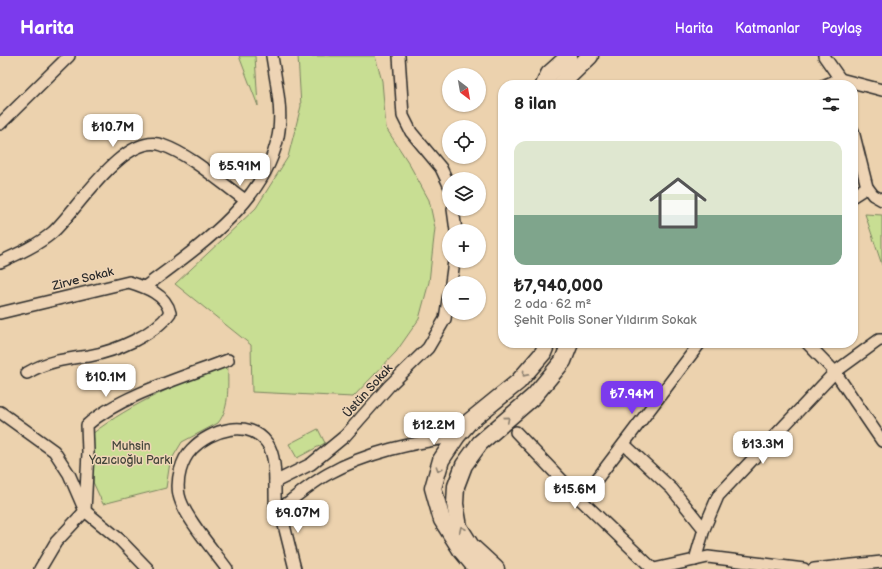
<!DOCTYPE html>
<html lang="tr">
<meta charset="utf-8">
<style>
:root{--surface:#fff;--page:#f6f6f6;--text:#222;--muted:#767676;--accent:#7c3aed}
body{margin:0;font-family:"Balsamiq Sans",sans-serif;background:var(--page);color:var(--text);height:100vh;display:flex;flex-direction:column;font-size:15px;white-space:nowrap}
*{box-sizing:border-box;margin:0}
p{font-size:13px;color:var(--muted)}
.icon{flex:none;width:22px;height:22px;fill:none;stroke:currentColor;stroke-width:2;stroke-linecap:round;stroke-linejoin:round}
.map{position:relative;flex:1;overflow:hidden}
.sheet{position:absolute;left:498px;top:24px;width:360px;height:268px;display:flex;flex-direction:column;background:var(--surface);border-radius:16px;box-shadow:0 1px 3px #0004}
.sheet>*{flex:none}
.needle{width:26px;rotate:149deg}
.controls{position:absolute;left:442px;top:12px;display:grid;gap:8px}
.controls a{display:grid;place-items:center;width:44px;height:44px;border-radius:50%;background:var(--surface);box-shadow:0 1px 3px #0004;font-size:20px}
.price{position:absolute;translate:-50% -34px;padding:0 9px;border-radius:8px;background:#fff;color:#222;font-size:13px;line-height:26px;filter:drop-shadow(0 1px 2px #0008)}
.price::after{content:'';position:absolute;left:50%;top:24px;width:12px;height:9px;margin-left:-6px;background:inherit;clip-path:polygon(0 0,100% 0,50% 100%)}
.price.current{background:var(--accent);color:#fff}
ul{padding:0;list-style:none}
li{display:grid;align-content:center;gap:8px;height:212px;padding:0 16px}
li span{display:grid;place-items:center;height:124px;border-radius:12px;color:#555}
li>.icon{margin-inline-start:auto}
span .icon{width:72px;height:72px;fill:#fffc;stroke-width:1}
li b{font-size:17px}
h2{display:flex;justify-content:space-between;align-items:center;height:48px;padding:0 16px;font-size:17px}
header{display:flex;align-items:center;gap:24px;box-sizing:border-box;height:56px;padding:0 20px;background:var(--accent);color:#fff}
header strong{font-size:19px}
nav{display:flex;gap:22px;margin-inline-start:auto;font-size:14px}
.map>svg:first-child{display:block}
.green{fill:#c8de93;stroke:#7a845f}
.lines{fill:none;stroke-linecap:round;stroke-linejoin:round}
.street-casing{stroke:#2b2b2b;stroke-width:14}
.secondary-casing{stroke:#2b2b2b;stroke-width:19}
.street{stroke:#eed4b5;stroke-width:11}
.secondary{stroke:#eed4b5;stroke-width:16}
.oneway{stroke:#8c8070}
.labels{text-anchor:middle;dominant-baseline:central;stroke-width:3;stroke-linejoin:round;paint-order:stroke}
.street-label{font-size:12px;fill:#2b2b2b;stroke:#eed4b5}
.park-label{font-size:12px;fill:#43463b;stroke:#eed4b5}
</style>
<header>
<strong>Harita</strong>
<nav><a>Harita</a><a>Katmanlar</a><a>Paylaş</a></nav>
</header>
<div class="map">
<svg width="882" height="513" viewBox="0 0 882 513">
<rect width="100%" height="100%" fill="#ecd2ae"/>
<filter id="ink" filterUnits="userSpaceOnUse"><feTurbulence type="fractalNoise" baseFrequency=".025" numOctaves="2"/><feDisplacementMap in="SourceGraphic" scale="8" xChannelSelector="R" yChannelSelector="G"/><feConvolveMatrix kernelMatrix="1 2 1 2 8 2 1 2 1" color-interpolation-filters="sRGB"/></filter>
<g filter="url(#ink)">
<!-- green -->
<g class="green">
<polygon points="239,0 255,0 258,50"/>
<polygon points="298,0 375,0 382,25 386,72 408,106 429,144 435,172 429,226 419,263 396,296 353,341 252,336 251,289 175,228 256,152 288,101 301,50"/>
<polygon points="865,158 882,159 882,209"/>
<path d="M 228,308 C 227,327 231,351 218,367 L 182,386 L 170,406 L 166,432 L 103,448 L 93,426 L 92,378 C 133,346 181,327 228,308 Z"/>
<polygon points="318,373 325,387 297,402 289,388"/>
</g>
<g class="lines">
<!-- street casing -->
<g class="street-casing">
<g id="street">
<polyline points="399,0 403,60 411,76 441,112 449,129"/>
<polyline points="824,0 840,23 841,28"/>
<polyline points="825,29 840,23 882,34"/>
<polyline points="0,68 69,0"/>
<polyline points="853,75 867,131 873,139 882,144"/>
<polyline points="853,140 867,131"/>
<polyline points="453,153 456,175"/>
<path d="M 0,206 C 18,198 38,189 53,176 C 77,154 124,76 162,89 C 191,99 220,126 245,144"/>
<polyline points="451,227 454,205"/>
<path d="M 145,231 C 194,194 262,149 277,85 C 284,58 276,27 272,0"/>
<path d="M 0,257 L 129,226 C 145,231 166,238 170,257 C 154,279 116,295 89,300 C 66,303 47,305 27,317"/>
<polyline points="807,287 835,316 882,385"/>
<polyline points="0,356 54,395 69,418 85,455 120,484 148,513"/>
<polyline points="516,376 581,444 653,513"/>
<polyline points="624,388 672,433 704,473"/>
<polyline points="275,426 311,408 345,380 389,330 428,292 445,263 449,237"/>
<polyline points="581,444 700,287"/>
<path d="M 85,455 L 88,396 L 87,369 C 121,339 185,321 228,304"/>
<path d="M 276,456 C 293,443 310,428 328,418 C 367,396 413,387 457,380"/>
<polyline points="276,456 283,465 295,513"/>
<polyline points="695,504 704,473 718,440 835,316 879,284 882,284"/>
<polyline points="40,513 56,486 85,455"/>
<path d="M 227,513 C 214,495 183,459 179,439 C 176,424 181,404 192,393 C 210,374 249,362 267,387 C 279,404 273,436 276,456"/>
<polyline points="654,513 708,501 804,513"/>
<polyline points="814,513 882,506"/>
</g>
</g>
<!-- secondary casing -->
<g class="secondary-casing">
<g id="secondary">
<polyline points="544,29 549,18 569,0"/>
<polyline points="560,29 590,0"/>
<polyline points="477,513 461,494 442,464 433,432 441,404 457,380 470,365 518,326 543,297 547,287"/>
<polyline points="496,513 471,490 459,471 455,448 456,430 464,409 480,387 534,340 563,305 570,287"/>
</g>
</g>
<!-- street -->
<use href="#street" class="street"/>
<!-- secondary -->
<use href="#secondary" class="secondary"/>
</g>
<!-- one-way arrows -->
<defs><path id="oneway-chevron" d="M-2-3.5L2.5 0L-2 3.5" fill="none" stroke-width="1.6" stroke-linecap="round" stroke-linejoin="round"/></defs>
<g class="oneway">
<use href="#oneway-chevron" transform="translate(525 318) rotate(130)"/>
<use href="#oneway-chevron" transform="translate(507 363) rotate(-40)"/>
<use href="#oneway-chevron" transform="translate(439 413) rotate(108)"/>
<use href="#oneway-chevron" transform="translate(462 473) rotate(-116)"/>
</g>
</g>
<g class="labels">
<!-- street labels -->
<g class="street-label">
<text transform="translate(83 223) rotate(-14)">Zirve Sokak</text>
<text transform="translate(368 335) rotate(-48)">Üstün Sokak</text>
</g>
<!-- park labels -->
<g class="park-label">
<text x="131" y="390">Muhsin<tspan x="131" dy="14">Yazıcıoğlu Parkı</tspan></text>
</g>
</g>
</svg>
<div class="controls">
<a><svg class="needle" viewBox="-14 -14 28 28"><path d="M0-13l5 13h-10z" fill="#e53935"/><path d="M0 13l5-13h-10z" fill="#767676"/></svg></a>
<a><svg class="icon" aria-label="locate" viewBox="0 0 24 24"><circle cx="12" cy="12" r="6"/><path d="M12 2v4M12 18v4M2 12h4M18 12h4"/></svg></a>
<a><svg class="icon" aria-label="layers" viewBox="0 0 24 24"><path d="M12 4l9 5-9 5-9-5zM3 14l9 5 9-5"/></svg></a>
<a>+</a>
<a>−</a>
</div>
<b class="price" style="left:113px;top:92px">₺10.7M</b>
<b class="price" style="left:240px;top:131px">₺5.91M</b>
<b class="price" style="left:106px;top:342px">₺10.1M</b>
<b class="price current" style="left:632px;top:359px">₺7.94M</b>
<b class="price" style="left:434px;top:390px">₺12.2M</b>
<b class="price" style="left:763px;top:409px">₺13.3M</b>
<b class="price" style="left:575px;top:454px">₺15.6M</b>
<b class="price" style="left:298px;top:478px">₺9.07M</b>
<section class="sheet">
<h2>8 ilan<svg class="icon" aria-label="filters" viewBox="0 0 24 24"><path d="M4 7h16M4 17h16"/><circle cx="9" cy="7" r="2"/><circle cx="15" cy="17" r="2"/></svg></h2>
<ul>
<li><span style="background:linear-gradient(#dfe7d0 60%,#7fa58c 0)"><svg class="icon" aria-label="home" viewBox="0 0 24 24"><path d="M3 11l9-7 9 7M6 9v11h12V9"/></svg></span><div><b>₺7,940,000</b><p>2 oda · 62 m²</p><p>Şehit Polis Soner Yıldırım Sokak</p></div></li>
</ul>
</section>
</div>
